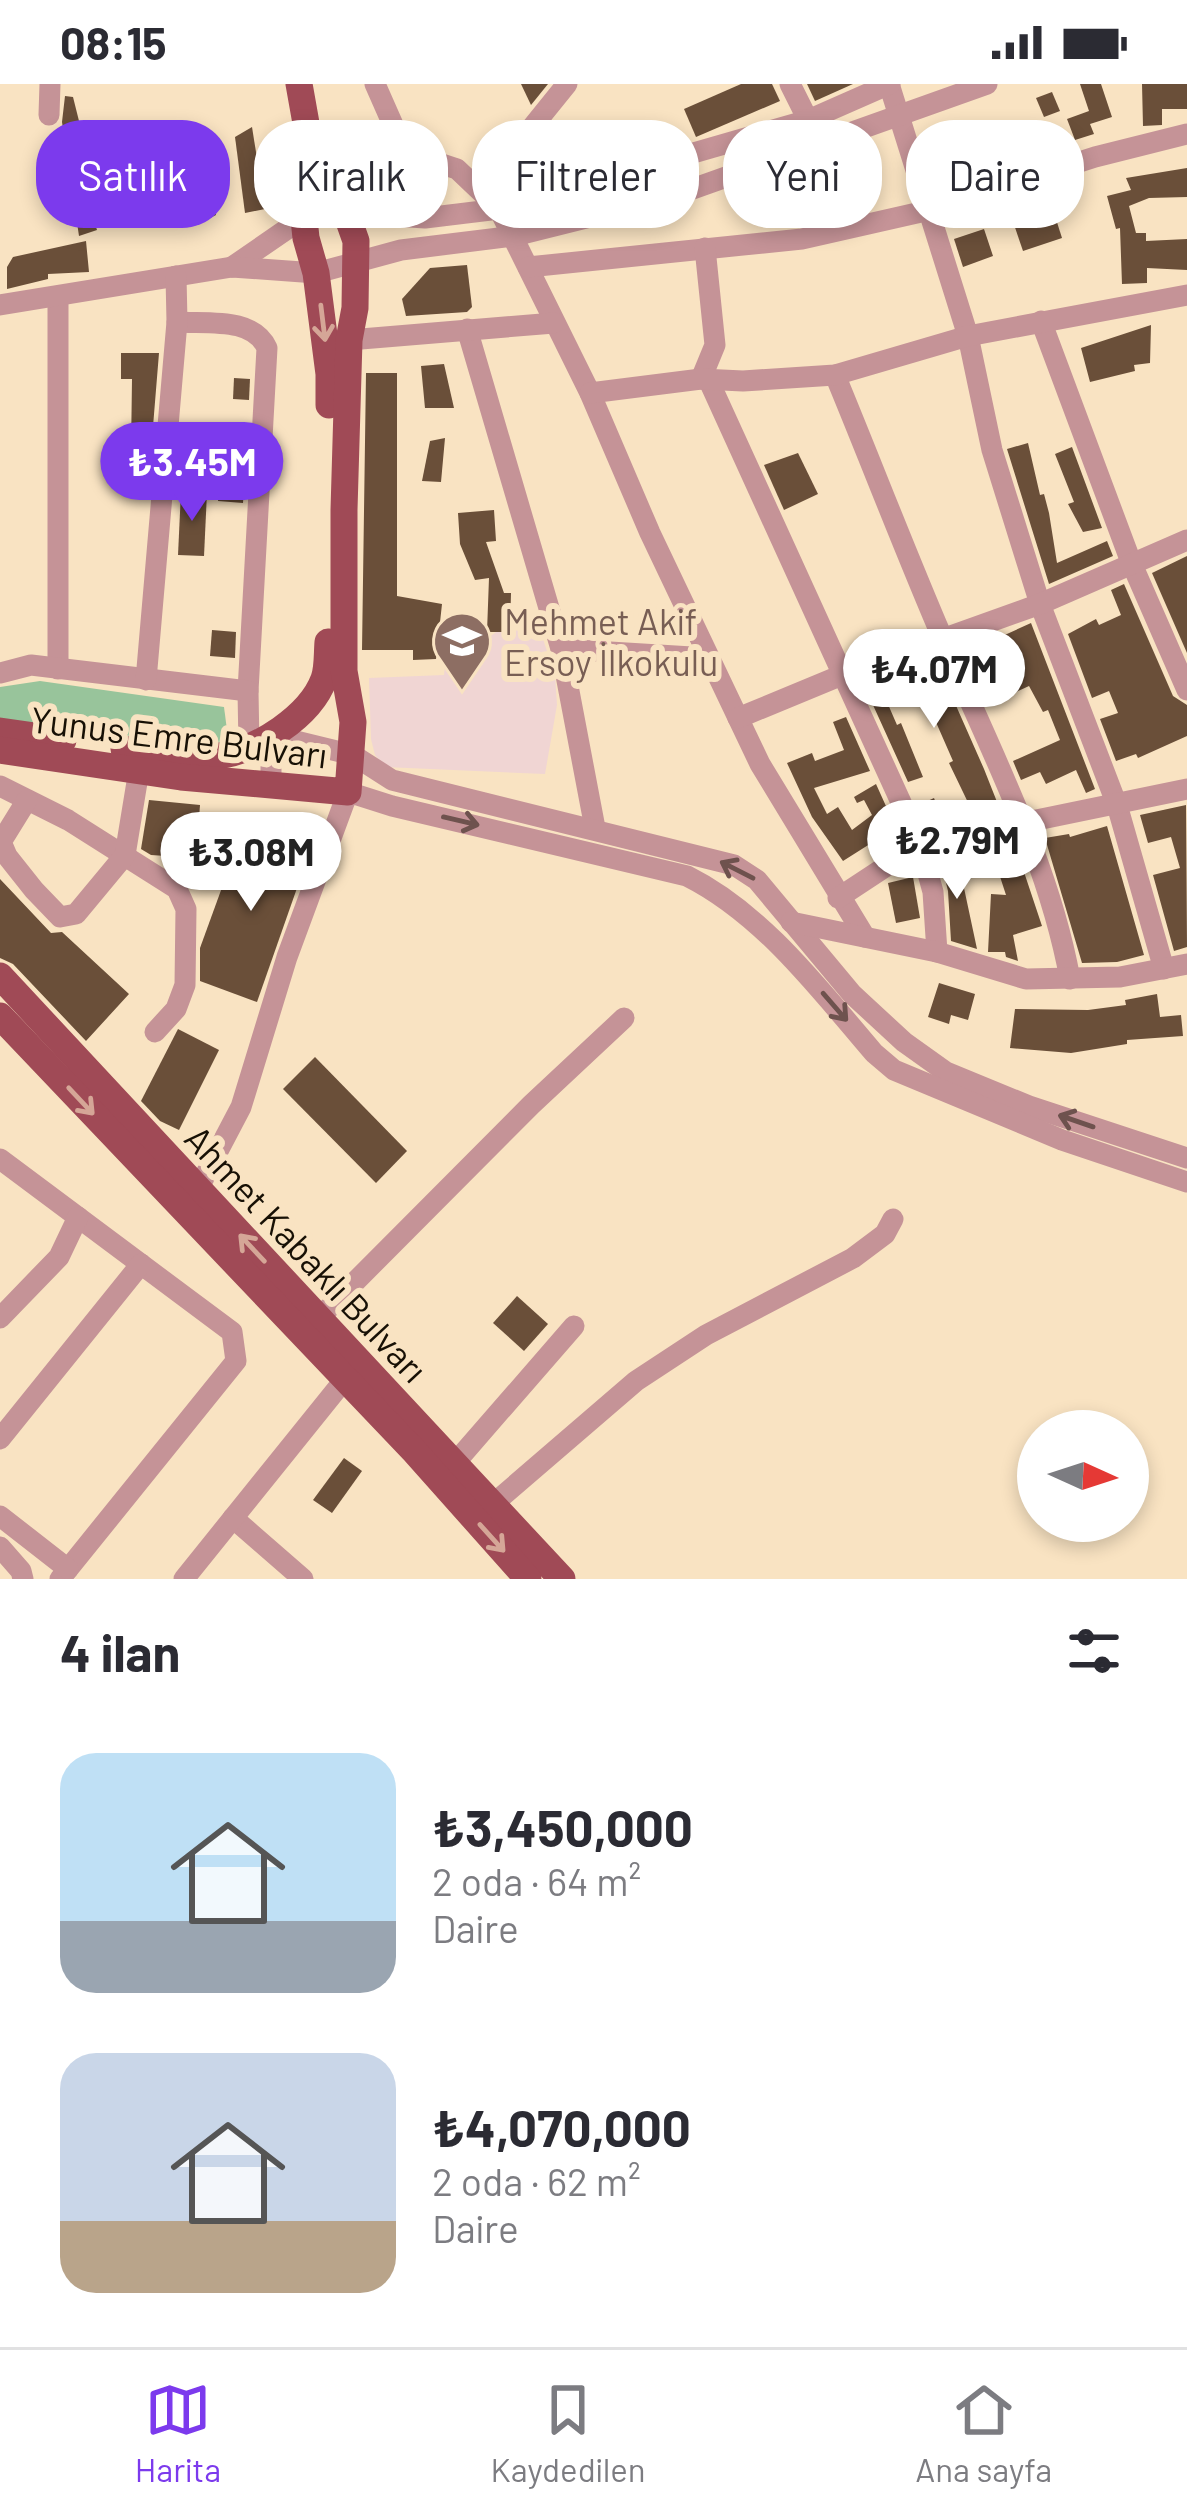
<!DOCTYPE html>
<html lang="tr">
<meta charset="utf-8">
<style>
:root{--surface:#fff;--page:#f7f7f7;--text:#2b2b33;--muted:#7c7c81;--line:#e1e1e2;--accent:#7c3aed}
body{margin:0;font-family:Barlow,sans-serif;background:var(--page);color:var(--text);height:100vh;display:flex;flex-direction:column;font-size:45px;white-space:nowrap}
*{box-sizing:border-box;margin:0}
p{font-size:39px;color:var(--muted)}
.icon{flex:none;width:66px;height:66px;fill:none;stroke:currentColor;stroke-width:2;stroke-linecap:round;stroke-linejoin:round}
.map{position:relative;height:1495px;overflow:hidden}
.sheet{display:flex;flex-direction:column;background:var(--surface);flex:1}
.sheet>*{flex:none}
.guide{position:absolute;left:36px;top:36px;width:1116px;height:108px;display:flex;gap:24px}
.needle{width:78px;rotate:93deg}
.tools{position:absolute;left:1017px;top:1326px;display:grid;gap:24px}
.tools a{display:grid;place-items:center;width:132px;height:132px;border-radius:50%;background:var(--surface);box-shadow:0 6px 18px #0003;font-size:60px}
.price{position:absolute;translate:-50% -102px;padding:0 27px;border-radius:42px;background:#fff;color:#222;font-size:39px;line-height:78px;filter:drop-shadow(0 3px 6px #0008)}
.price::after{content:'';position:absolute;left:50%;top:72px;width:36px;height:27px;margin-left:-18px;background:inherit;clip-path:polygon(0 0,100% 0,50% 100%)}
.price.selected{background:var(--accent);color:#fff}
ul{padding:0;list-style:none}
li{display:flex;align-items:center;gap:36px;height:300px;padding:0 60px}
li span{display:grid;place-items:center;flex:none;width:336px;height:240px;border-radius:36px;color:#555}
li>.icon{margin-inline-start:auto}
span .icon{width:144px;height:144px;fill:#fffc;stroke-width:1}
li b{font-size:51px}
h2{display:flex;justify-content:space-between;align-items:center;height:144px;padding:0 60px;font-size:51px}
.tag{padding:0 42px;border-radius:48px;background:var(--surface);box-shadow:0 6px 18px #0003;font-size:42px;line-height:108px}
.tag.selected{background:var(--accent);color:#fff}
.status{display:flex;justify-content:space-between;align-items:center;height:84px;padding:0 60px;background:var(--surface);direction:ltr}
.status svg{height:33px;fill:currentColor}
.menu{display:flex;justify-content:space-around;align-items:center;height:168px;border-top:3px solid var(--line);background:var(--surface);font-size:33px;color:var(--muted)}
.menu a{display:grid;justify-items:center;gap:6px}
.menu .selected{color:var(--accent)}
.map>svg:first-child{display:block}
.education{fill:#f0d5d3}
.green{fill:#98c49b}
.building{fill:#6a4f39}
.lines{fill:none;stroke-linecap:round;stroke-linejoin:round}
.minor{stroke:#c59397;stroke-width:21}
.major{stroke:#a04a56;stroke-width:27}
.oneway{stroke:#d5a697}
.oneway2{stroke:#6e524e}
.labels{text-anchor:middle;dominant-baseline:central;stroke-width:12;stroke-linejoin:round;paint-order:stroke}
.education-label{font-size:36px;fill:#785e54;stroke:#f9e3c2;text-anchor:start}
.street-label{font-size:36px;fill:#171005;stroke:#f9e3c2}
</style>
<div class="status"><b>08:15</b><svg viewBox="0 0 49 12"><path d="M0 12V9h3v3zM5 12V6h3v6zM10 12V3h3v9zM15 12V0h3v12zM26 1h20v11H26zM47 4h2v5h-2z"/></svg></div>
<div class="map">
<svg width="1187" height="1495" viewBox="0 0 1187 1495">
<rect width="100%" height="100%" fill="#f9e3c2"/>
<!-- education -->
<polygon class="education" points="500,545 541,549 555,591 557,621 545,690 385,683 375,671 371,655 369,594 444,591 446,573 483,558"/>
<!-- green -->
<polygon class="green" points="40,597 224,623 227,646 220,660 149,663 0,640 0,603"/>
<!-- building -->
<g class="building">
<polygon points="521,0 548,0 531,21"/>
<polygon points="741,0 772,0 780,17 696,53 684,25"/>
<polygon points="807,0 853,0 815,17"/>
<polygon points="1080,0 1101,0 1112,33 1090,40 1094,50 1075,56 1067,35 1089,27"/>
<polygon points="1142,0 1187,0 1187,25 1162,25 1162,41 1143,42"/>
<polygon points="1052,8 1060,27 1044,33 1036,14"/>
<polygon points="65,12 73,13 79,37 93,61 118,57 125,84 102,89 100,111 89,120 97,146 79,152 62,38"/>
<polygon points="993,42 1004,73 953,84 947,50 964,47 965,51"/>
<polygon points="252,43 265,125 245,129 235,53"/>
<polygon points="205,57 216,131 200,139 187,61"/>
<polygon points="1187,84 1187,113 1149,114 1129,122 1136,149 1146,149 1146,157 1187,155 1187,186 1147,184 1147,199 1122,200 1120,144 1116,145 1107,112 1131,106 1126,94"/>
<polygon points="1049,113 1062,154 1023,167 1009,126"/>
<polygon points="984,145 993,172 963,183 954,155"/>
<polygon points="86,157 89,188 48,190 48,195 7,205 7,183 13,173"/>
<polygon points="467,181 472,223 467,228 406,232 402,215 430,184"/>
<polygon points="1151,241 1150,279 1134,281 1135,287 1090,298 1081,264"/>
<polygon points="121,269 159,269 151,367 131,367 132,295 121,295"/>
<polygon points="444,280 454,324 425,324 421,282"/>
<polygon points="366,289 397,289 397,512 442,520 436,575 413,576 413,566 362,566"/>
<polygon points="234,294 250,295 249,316 233,315"/>
<polygon points="445,354 441,398 422,397 430,357"/>
<polygon points="1028,359 1040,411 1044,410 1049,429 1057,479 1107,457 1113,472 1049,500 1007,365"/>
<polygon points="1072,363 1102,444 1083,448 1068,420 1074,418 1055,370"/>
<polygon points="224,367 246,369 243,419 218,417"/>
<polygon points="798,369 818,410 784,426 764,381"/>
<polygon points="181,407 207,408 204,472 178,471"/>
<polygon points="494,426 496,457 486,458 504,509 511,509 510,548 487,548 489,494 475,496 460,460 458,429"/>
<polygon points="1187,472 1187,569 1152,489"/>
<polygon points="1124,500 1173,612 1187,621 1187,652 1138,674 1136,670 1116,677 1100,635 1118,629 1109,607 1092,614 1068,550 1096,535 1099,541 1121,531 1111,506"/>
<polygon points="1031,539 1095,705 1086,709 1076,686 1046,700 1040,688 1021,696 1013,677 1060,656 1048,626 1043,628 1029,602 988,621 965,569"/>
<polygon points="212,546 236,548 235,574 210,572"/>
<polygon points="935,574 984,685 1001,728 975,733 949,679 953,677 921,604 887,618 897,641 901,639 923,693 908,698 863,599"/>
<polygon points="846,633 870,687 814,704 827,730 838,723 852,746 872,731 864,716 857,719 854,713 876,700 899,751 878,760 873,758 843,777 812,733 787,679 812,669 815,677 844,666 833,638"/>
<polygon points="934,714 940,730 925,736 919,721"/>
<polygon points="149,716 200,721 196,774 151,771 141,765"/>
<polygon points="1186,721 1187,863 1174,867 1153,791 1180,784 1171,753 1148,759 1140,731"/>
<polygon points="1107,742 1144,871 1117,878 1082,879 1045,754 1069,750 1070,753"/>
<polygon points="244,743 310,767 257,918 200,897 200,864"/>
<polygon points="1014,758 1042,842 1013,851 1018,877 1006,873 1005,868 988,868 991,810 1006,811 991,765"/>
<polygon points="957,768 964,804 977,865 951,857 948,807 939,771"/>
<polygon points="913,793 920,834 896,839 888,799"/>
<polygon points="0,795 51,849 62,848 129,910 86,957 13,880 0,874"/>
<polygon points="939,899 975,910 968,936 951,931 949,940 928,933"/>
<polygon points="1157,910 1160,933 1181,931 1183,952 1127,956 1127,960 1071,969 1010,964 1015,925 1088,926 1126,921 1125,916"/>
<polygon points="178,945 219,966 179,1046 160,1037 141,1017"/>
<polygon points="315,973 407,1067 376,1099 283,1005"/>
<polygon points="517,1212 548,1240 524,1267 493,1239"/>
<polygon points="344,1374 362,1387 332,1429 313,1416"/>
</g>
<g class="lines">
<!-- minor -->
<g class="minor">
<polyline points="375,0 405,68 457,85 499,125 590,309 650,449 760,680 865,853"/>
<polyline points="790,0 808,36"/>
<polyline points="889,0 968,252 992,366 1040,520 1117,721 1164,885"/>
<polyline points="49,31 50,0"/>
<polyline points="529,47 567,0"/>
<polyline points="232,183 306,132 344,123 380,131 425,134 499,125 808,36 890,0"/>
<polyline points="528,183 802,155 930,126 1095,73 1187,50"/>
<polyline points="58,212 58,585"/>
<polyline points="0,221 232,183 316,189 401,166 514,152 670,113 987,0"/>
<polyline points="1041,237 1131,478 1187,606"/>
<path d="M 177,238 C 208,240 253,233 267,264 L 248,607 L 249,663"/>
<polyline points="467,245 561,565 595,744"/>
<polyline points="349,256 554,239"/>
<path d="M 835,291 C 871,378 905,467 942,553 C 989,665 1048,774 1070,895"/>
<polyline points="701,295 715,261 705,164"/>
<polyline points="708,295 920,760 933,808 937,868"/>
<polyline points="590,309 701,295 743,297 835,291 968,252 1187,211"/>
<polyline points="561,565 708,574"/>
<polyline points="0,589 31,581 248,607"/>
<polyline points="146,596 177,238 176,192"/>
<polyline points="738,634 842,591 1040,520 1187,456"/>
<polyline points="271,701 271,651 353,671 392,696 734,781 757,796 852,910 904,958 946,988 1029,1022 1187,1074"/>
<polyline points="0,702 68,736 177,805 186,825 185,901 176,925 155,948"/>
<polyline points="27,716 1,758 7,772 34,806 60,833 76,830 125,771 139,686"/>
<polyline points="838,814 920,760 1187,705"/>
<polyline points="791,838 937,868 1026,895 1120,893 1187,880"/>
<polyline points="0,1075 232,1248 236,1277 60,1495"/>
<path d="M 198,1105 L 241,1023 L 287,873 L 348,708 L 392,722 L 687,792 C 763,830 819,905 874,969 L 894,986 L 1062,1056 L 1187,1098"/>
<polyline points="0,1234 59,1173 78,1133"/>
<polyline points="318,1235 531,1021 624,934"/>
<polyline points="0,1355 141,1180"/>
<polyline points="454,1380 574,1242"/>
<polyline points="492,1421 636,1297 706,1251 853,1174 885,1150 893,1135"/>
<polyline points="0,1432 68,1485"/>
<polyline points="233,1434 303,1495"/>
<polyline points="0,1463 21,1487 23,1495"/>
<polyline points="184,1495 345,1295"/>
</g>
<!-- major -->
<g class="major">
<polyline points="296,57 306,154 316,189 329,290 329,321"/>
<polyline points="0,647 63,656"/>
<path d="M 124,665 C 155,670 188,676 219,672 C 257,666 310,633 324,595 C 328,584 327,569 328,558"/>
<polyline points="0,666 181,693 348,708 353,638 344,587 344,426 349,256 355,224 356,157 344,123 312,73 299,0"/>
<polyline points="0,892 562,1495"/>
<polyline points="0,932 415,1368 528,1495"/>
</g>
</g>
<!-- one-way arrows -->
<defs><path id="oneway-shaft" d="M-6 0H5M1.5-3L5.5 0L1.5 3" fill="none" stroke-width="1.6" stroke-linecap="round" stroke-linejoin="round" transform="scale(3)"/></defs>
<g class="oneway">
<use href="#oneway-shaft" transform="translate(323 239) rotate(83)"/>
<use href="#oneway-shaft" transform="translate(81 1017) rotate(47)"/>
<use href="#oneway-shaft" transform="translate(252 1164) rotate(-133)"/>
<use href="#oneway-shaft" transform="translate(492 1454) rotate(48)"/>
</g>
<g class="oneway2">
<use href="#oneway-shaft" transform="translate(461 737) rotate(13)"/>
<use href="#oneway-shaft" transform="translate(737 786) rotate(-153)"/>
<use href="#oneway-shaft" transform="translate(835 923) rotate(49)"/>
<use href="#oneway-shaft" transform="translate(1076 1037) rotate(-161)"/>
</g>
<!-- icons -->
<defs>
<g id="school-pin" transform="scale(3)"><path d="M0 17L-7.5 6A9.5 9.5 0 1 1 7.5 6Z" fill="#8d6e63" stroke="#f9e3c2"/><path d="M0-5L7-2L0 1L-7-2ZM-4 1L0 2.5L4 1V4Q0 6-4 4Z" fill="#fff"/></g>
</defs>
<g fill-rule="evenodd">
<use href="#school-pin" x="462" y="557"/>
</g>
<g class="labels">
<!-- education labels -->
<g class="education-label">
<text x="504" y="536">Mehmet Akif<tspan x="504" dy="41">Ersoy İlkokulu</tspan></text>
</g>
<!-- street labels -->
<g class="street-label">
<text transform="translate(179 652) rotate(7)">Yunus Emre Bulvarı</text>
<text transform="translate(307 1169) rotate(47)">Ahmet Kabaklı Bulvarı</text>
</g>
</g>
</svg>
<div class="tools">
<a><svg class="needle" viewBox="-14 -14 28 28"><path d="M0-13l5 13h-10z" fill="#e53935"/><path d="M0 13l5-13h-10z" fill="#7c7c81"/></svg></a>
</div>
<b class="price selected" style="left:192px;top:440px">₺3.45M</b>
<b class="price" style="left:934px;top:647px">₺4.07M</b>
<b class="price" style="left:957px;top:818px">₺2.79M</b>
<b class="price" style="left:251px;top:830px">₺3.08M</b>
<div class="guide">
<a class="tag selected">Satılık</a>
<a class="tag">Kiralık</a>
<a class="tag">Filtreler</a>
<a class="tag">Yeni</a>
<a class="tag">Daire</a>
</div>
</div>
<section class="sheet">
<h2>4 ilan<svg class="icon" aria-label="filters" viewBox="0 0 24 24"><path d="M4 7h16M4 17h16"/><circle cx="9" cy="7" r="2"/><circle cx="15" cy="17" r="2"/></svg></h2>
<ul>
<li><span style="background:linear-gradient(#bfe0f5 70%,#9aa5b1 0)"><svg class="icon" aria-label="home" viewBox="0 0 24 24"><path d="M3 11l9-7 9 7M6 9v11h12V9"/></svg></span><div><b>₺3,450,000</b><p>2 oda · 64 m²</p><p>Daire</p></div></li>
<li><span style="background:linear-gradient(#c9d6e8 70%,#b9a48a 0)"><svg class="icon" aria-label="home" viewBox="0 0 24 24"><path d="M3 11l9-7 9 7M6 9v11h12V9"/></svg></span><div><b>₺4,070,000</b><p>2 oda · 62 m²</p><p>Daire</p></div></li>
</ul>
</section>
<nav class="menu">
<a class="selected"><svg class="icon" aria-label="map" viewBox="0 0 24 24"><path d="M3 6l6-2 6 2 6-2v14l-6 2-6-2-6 2zM9 4v14M15 6v14"/></svg>Harita</a>
<a><svg class="icon" aria-label="saved" viewBox="0 0 24 24"><path d="M7 4h10v16l-5-4-5 4z"/></svg>Kaydedilen</a>
<a><svg class="icon" aria-label="home" viewBox="0 0 24 24"><path d="M3 11l9-7 9 7M6 9v11h12V9"/></svg>Ana sayfa</a>
</nav>
